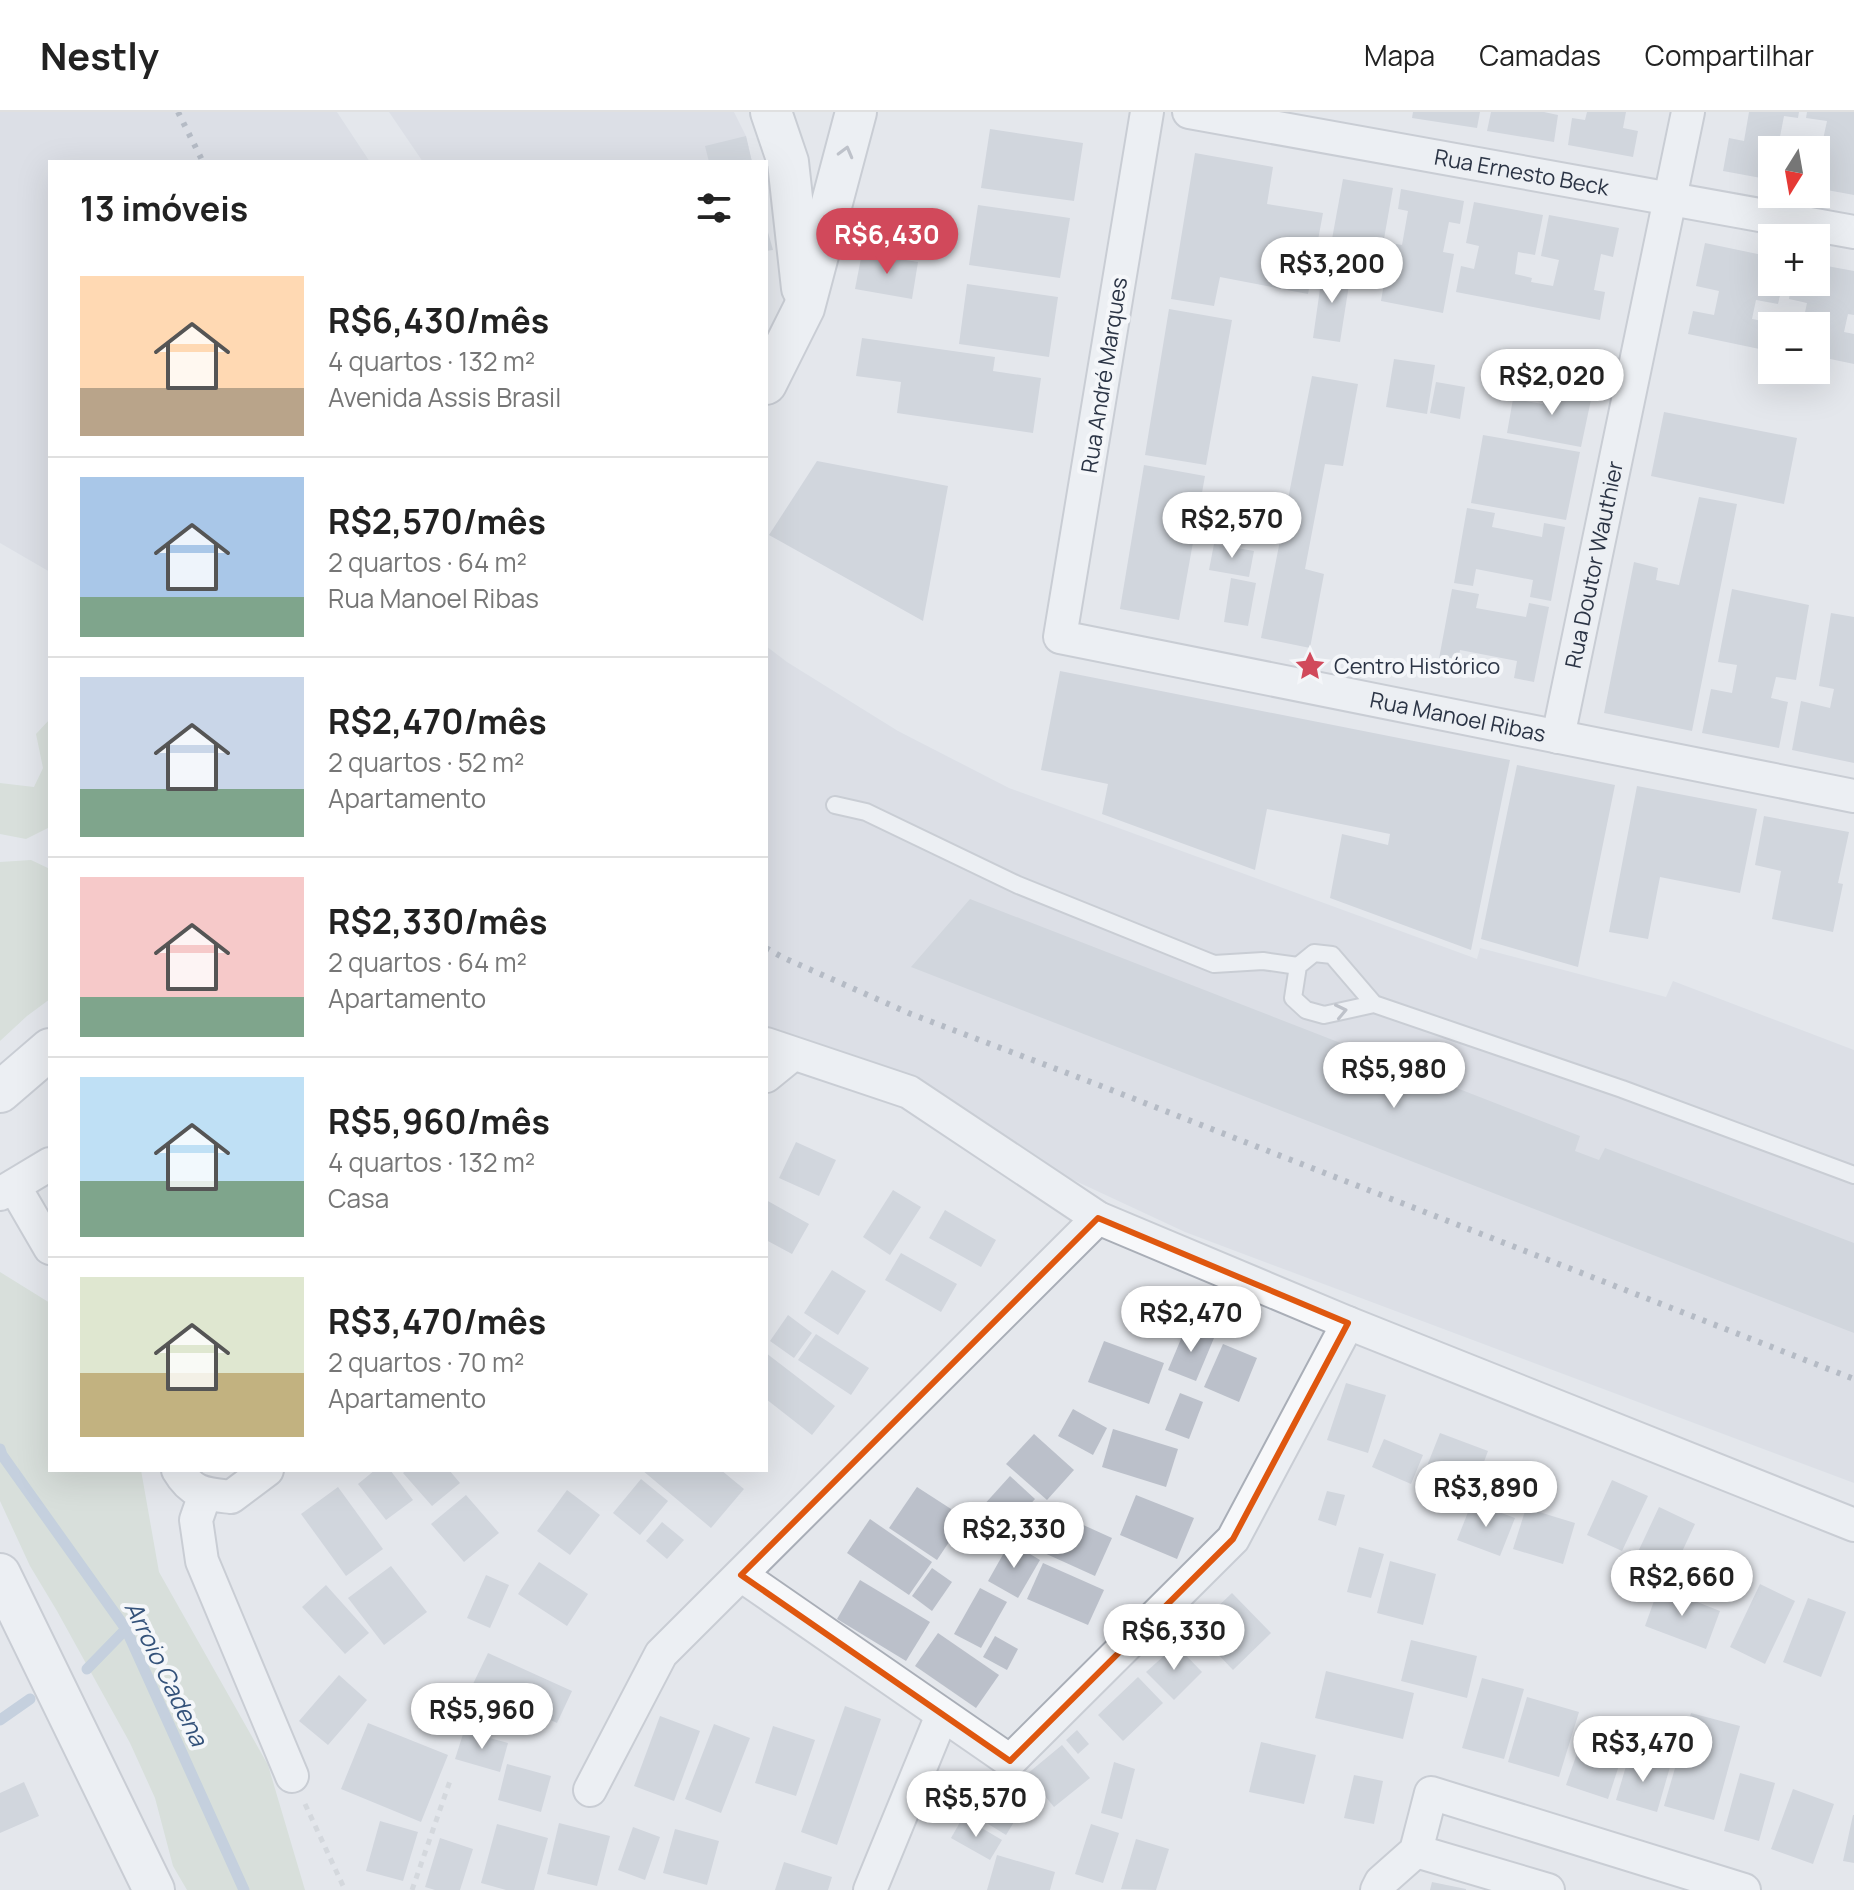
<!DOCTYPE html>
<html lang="pt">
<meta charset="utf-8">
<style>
:root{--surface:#fff;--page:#f6f6f6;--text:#222;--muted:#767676;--line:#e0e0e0;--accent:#d1495b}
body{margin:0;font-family:Manrope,sans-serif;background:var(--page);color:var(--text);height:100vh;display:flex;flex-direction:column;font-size:30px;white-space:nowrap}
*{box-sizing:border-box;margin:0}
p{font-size:26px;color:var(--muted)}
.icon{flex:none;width:44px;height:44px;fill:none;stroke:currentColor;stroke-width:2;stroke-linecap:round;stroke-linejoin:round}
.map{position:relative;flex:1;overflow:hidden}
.drawer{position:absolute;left:48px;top:48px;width:720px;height:1312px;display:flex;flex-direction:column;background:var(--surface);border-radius:0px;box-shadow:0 8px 32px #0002}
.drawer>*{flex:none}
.needle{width:52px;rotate:191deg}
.fabs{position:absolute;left:1758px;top:24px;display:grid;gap:16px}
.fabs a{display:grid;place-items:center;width:72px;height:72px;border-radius:0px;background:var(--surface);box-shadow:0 8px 32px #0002;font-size:40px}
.price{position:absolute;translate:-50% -68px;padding:0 18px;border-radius:28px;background:#fff;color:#222;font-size:26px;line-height:52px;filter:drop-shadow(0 2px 4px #0008)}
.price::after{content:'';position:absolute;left:50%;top:48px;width:24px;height:18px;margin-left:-12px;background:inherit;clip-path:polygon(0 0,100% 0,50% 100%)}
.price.selected{background:var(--accent);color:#fff}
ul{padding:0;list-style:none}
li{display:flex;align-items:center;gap:24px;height:200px;padding:0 32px}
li+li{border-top:2px solid var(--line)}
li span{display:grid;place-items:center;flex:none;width:224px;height:160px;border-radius:0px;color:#555}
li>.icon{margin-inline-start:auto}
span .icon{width:96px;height:96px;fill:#fffc;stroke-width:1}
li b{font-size:34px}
h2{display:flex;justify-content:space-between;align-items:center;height:96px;padding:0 32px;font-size:34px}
header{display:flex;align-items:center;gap:48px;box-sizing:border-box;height:112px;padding:0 40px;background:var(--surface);border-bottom:2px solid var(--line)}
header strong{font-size:38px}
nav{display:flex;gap:44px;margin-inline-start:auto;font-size:28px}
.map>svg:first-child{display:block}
.built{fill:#d2d6de}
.green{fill:#c9d6c5}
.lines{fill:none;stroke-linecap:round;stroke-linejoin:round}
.stream{stroke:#9fb4cc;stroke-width:11}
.building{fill:#bbc0ca}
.service-casing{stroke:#a9aeb7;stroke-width:20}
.minor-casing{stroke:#a9aeb7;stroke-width:36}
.tertiary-casing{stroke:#a9aeb7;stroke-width:44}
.path{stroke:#c2c5cb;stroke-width:5;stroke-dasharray:6 6;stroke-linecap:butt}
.service{stroke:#f7f8fa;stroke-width:16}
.minor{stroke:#f7f8fa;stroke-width:32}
.tertiary{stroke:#f7f8fa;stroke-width:40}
.rail{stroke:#7d8696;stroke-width:6;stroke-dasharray:4 8;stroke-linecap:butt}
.oneway{stroke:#9196a0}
.marked{fill:none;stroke:#df570f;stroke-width:6;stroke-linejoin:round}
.labels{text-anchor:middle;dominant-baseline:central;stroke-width:8;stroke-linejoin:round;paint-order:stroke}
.street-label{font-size:22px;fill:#2b3445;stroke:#f4f6f9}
.poi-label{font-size:22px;fill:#2b3445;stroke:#f4f6f9;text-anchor:start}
.water-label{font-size:24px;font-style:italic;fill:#34527a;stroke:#f4f6f9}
</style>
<header>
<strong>Nestly</strong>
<nav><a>Mapa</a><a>Camadas</a><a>Compartilhar</a></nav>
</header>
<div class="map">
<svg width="1854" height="1778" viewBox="0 0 1854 1778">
<rect width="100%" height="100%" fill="#e4e7ec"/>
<!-- built -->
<g class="built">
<polygon points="0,0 337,0 370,50 50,50 50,460 0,431"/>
<polygon points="389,0 734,0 746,24 752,50 423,50"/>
<polygon points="766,534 787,550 898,619 1009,676 1477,847 1480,836 1666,885 1673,869 1854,938 1854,1371 1185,1120 766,925"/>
</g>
<!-- green -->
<g class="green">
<polygon points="50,607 50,715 26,727 0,722 0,671 34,675 43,656 36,622"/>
<polygon points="31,748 50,757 50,887 27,904 0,929 0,750"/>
<polygon points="0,1160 50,1191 50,1358 141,1358 159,1460 268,1653 305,1778 187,1778 173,1754 155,1686 130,1631 57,1499 30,1454 0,1389"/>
</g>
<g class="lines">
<!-- stream -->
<g class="stream">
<polyline points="0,1337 2,1343 126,1517 244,1778"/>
<polyline points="87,1557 126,1517"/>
<polyline points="0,1608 30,1587"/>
</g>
</g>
<!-- building -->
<g class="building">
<polygon points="1413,0 1480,0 1477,16 1412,6"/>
<polygon points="1491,0 1544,0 1558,3 1554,30 1487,19"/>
<polygon points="1587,0 1626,0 1623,16 1638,19 1633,45 1568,33 1572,6 1585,8"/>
<polygon points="1749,0 1799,0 1798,6 1784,4 1779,30 1797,33 1796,38 1772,38 1772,68 1723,59 1729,26 1744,29"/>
<polygon points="1807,0 1854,0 1854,83 1816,76 1816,46 1819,46 1827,9 1806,6"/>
<polygon points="990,17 1083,31 1074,89 981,76"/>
<polygon points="746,24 752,50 709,50 705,34"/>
<polygon points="1195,41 1273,55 1267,92 1323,101 1308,182 1220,165 1214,194 1171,187"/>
<polygon points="1343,67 1393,76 1382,138 1332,127"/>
<polygon points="1401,77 1464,89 1460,112 1449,110 1443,140 1454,142 1443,201 1381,189 1391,131 1402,133 1408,99 1398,97"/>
<polygon points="1474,90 1543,103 1535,143 1518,140 1515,162 1532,166 1531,170 1553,174 1559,148 1541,144 1549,103 1619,116 1613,145 1601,142 1594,178 1605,180 1600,208 1456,180 1461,154 1474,157 1479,134 1466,131"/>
<polygon points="978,93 1070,106 1060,166 969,153"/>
<polygon points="766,113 773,138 766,139"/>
<polygon points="1705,131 1772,145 1772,170 1783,170 1778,192 1756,188 1752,207 1775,211 1774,214 1772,214 1769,239 1688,222 1693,199 1714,203 1719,179 1696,174"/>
<polygon points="862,141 918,150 912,187 855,177"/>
<polygon points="1816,152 1854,159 1854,203 1848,202 1844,220 1854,222 1854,252 1816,244 1816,214 1802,214 1807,191 1789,187 1792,170 1816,170"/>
<polygon points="1323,156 1351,160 1340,230 1313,226"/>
<polygon points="967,172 1058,185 1049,245 959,232"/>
<polygon points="1169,197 1232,208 1206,353 1145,343"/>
<polygon points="862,226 995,245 993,259 1041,266 1033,321 897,301 901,270 856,264"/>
<polygon points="1394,247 1435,253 1427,302 1386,295"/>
<polygon points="1312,264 1358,272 1343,354 1325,352 1305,457 1324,462 1310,536 1261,526"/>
<polygon points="1436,270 1465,275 1460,307 1430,301"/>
<polygon points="1546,274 1592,283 1581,335 1507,321 1513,287 1543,292"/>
<polygon points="1664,300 1797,326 1784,392 1651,364"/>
<polygon points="1483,323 1580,340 1566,408 1471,391"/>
<polygon points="817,349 948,374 923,509 769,423"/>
<polygon points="1144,353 1205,364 1179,508 1120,497"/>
<polygon points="1699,385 1737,392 1692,619 1604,601 1634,450 1658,456 1656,468 1679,473"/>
<polygon points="1467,396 1495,401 1492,415 1542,425 1544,411 1565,415 1551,489 1530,485 1533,468 1476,457 1473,474 1454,471"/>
<polygon points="1214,432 1254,439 1249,465 1209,458"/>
<polygon points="1231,466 1256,471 1248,514 1224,510"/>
<polygon points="1452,477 1479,482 1476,496 1526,505 1529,491 1549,495 1534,570 1514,566 1517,549 1460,538 1457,555 1438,552"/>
<polygon points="1732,477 1809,493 1796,568 1776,565 1771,586 1788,590 1779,636 1702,621 1711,577 1732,581 1737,553 1718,550"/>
<polygon points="1831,501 1854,505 1854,651 1792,638 1801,589 1830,596 1834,577 1819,574"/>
<polygon points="1060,559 1510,648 1471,838 1330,786 1342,722 1388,733 1390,722 1267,697 1255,758 1102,702 1108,672 1041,658"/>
<polygon points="1517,653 1615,673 1578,855 1481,827"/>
<polygon points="1637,674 1757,697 1740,781 1660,765 1648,827 1609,820"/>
<polygon points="1764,704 1849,720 1838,771 1843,772 1833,820 1772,807 1781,759 1755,753"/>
<polygon points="970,787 1580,1024 1575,1039 1599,1048 1605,1036 1854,1131 1854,1221 911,855"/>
<polygon points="796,1030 836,1048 819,1084 779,1066"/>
<polygon points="893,1078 921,1095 890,1143 863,1125"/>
<polygon points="766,1088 809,1112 792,1142 766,1128"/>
<polygon points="945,1098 996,1128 981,1155 929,1126"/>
<polygon points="901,1141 957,1172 941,1200 885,1168"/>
<polygon points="832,1158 866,1179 838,1223 804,1201"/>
<polygon points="788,1203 812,1221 794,1246 770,1229"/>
<polygon points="1186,1215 1214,1226 1196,1269 1168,1258"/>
<polygon points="816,1222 869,1256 851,1283 798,1248"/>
<polygon points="1104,1229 1164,1251 1149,1292 1088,1270"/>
<polygon points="1223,1232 1257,1246 1239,1290 1204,1275"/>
<polygon points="766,1241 835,1294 812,1323 766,1287"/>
<polygon points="1346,1271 1386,1283 1368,1341 1327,1328"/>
<polygon points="1180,1281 1203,1290 1189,1327 1165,1318"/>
<polygon points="1073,1297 1107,1316 1093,1343 1058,1324"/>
<polygon points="1113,1317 1178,1337 1166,1375 1102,1355"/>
<polygon points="1440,1321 1488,1339 1470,1387 1421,1369"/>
<polygon points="1034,1322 1074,1358 1047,1388 1006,1352"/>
<polygon points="1384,1327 1423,1343 1411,1372 1372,1355"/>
<polygon points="375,1358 390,1358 413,1388 386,1408 358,1372"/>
<polygon points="407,1358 449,1358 460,1371 432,1394 403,1361"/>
<polygon points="642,1358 721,1358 744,1377 711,1416"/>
<polygon points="1010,1364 1035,1387 1007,1418 982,1395"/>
<polygon points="641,1367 668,1389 640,1423 613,1401"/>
<polygon points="1612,1368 1648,1384 1622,1439 1587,1423"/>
<polygon points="338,1375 383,1437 346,1464 301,1402"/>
<polygon points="917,1375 965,1406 937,1448 889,1416"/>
<polygon points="567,1378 600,1403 570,1443 537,1419"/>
<polygon points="1327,1379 1345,1383 1336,1414 1318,1408"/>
<polygon points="466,1383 499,1421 464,1450 431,1412"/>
<polygon points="1136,1383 1194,1406 1177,1447 1120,1423"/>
<polygon points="1472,1390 1515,1406 1500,1444 1457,1428"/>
<polygon points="1659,1395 1695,1412 1673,1459 1637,1442"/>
<polygon points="1526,1396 1575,1411 1563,1452 1513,1437"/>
<polygon points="1048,1397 1112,1426 1095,1464 1031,1435"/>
<polygon points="870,1407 932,1450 909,1483 847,1441"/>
<polygon points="662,1410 684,1428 667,1447 646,1429"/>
<polygon points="1010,1430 1040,1448 1018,1486 988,1469"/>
<polygon points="1359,1435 1384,1442 1371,1486 1347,1480"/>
<polygon points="1390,1449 1436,1462 1423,1513 1377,1501"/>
<polygon points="539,1450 588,1482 567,1514 518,1482"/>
<polygon points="1043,1451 1104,1478 1088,1513 1027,1487"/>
<polygon points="391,1454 427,1500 384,1533 348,1486"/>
<polygon points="932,1456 952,1470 932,1499 912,1484"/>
<polygon points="486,1463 509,1473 490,1516 467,1506"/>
<polygon points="860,1468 930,1510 906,1549 837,1507"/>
<polygon points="1760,1472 1795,1489 1765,1552 1730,1535"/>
<polygon points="326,1473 369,1521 345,1542 302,1495"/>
<polygon points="1659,1475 1720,1499 1706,1537 1645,1514"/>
<polygon points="980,1476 1007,1490 981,1536 954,1522"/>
<polygon points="1232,1481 1271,1521 1233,1558 1194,1517"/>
<polygon points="1808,1486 1846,1500 1821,1565 1783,1550"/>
<polygon points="938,1521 999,1563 976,1596 915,1554"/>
<polygon points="995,1524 1018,1537 1007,1558 983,1545"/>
<polygon points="1411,1528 1477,1544 1467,1586 1401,1569"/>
<polygon points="1176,1533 1202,1560 1174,1588 1146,1560"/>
<polygon points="488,1541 572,1579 557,1611 473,1572"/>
<polygon points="1326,1559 1414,1581 1403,1627 1315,1606"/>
<polygon points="339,1563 367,1588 328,1633 299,1609"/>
<polygon points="1138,1565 1163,1591 1123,1629 1098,1603"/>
<polygon points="1482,1566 1524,1577 1504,1647 1462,1636"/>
<polygon points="1527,1585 1579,1600 1559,1665 1508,1650"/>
<polygon points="845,1594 881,1607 837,1733 801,1720"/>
<polygon points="1691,1601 1740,1614 1714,1708 1664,1694"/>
<polygon points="660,1604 700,1619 674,1689 634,1674"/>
<polygon points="368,1611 448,1643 421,1710 341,1677"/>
<polygon points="714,1612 750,1626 721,1701 685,1687"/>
<polygon points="773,1614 815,1628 796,1684 755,1671"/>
<polygon points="1077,1618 1089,1632 1078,1642 1066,1628"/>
<polygon points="464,1619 508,1631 500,1660 455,1647"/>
<polygon points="1583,1624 1624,1638 1608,1687 1566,1673"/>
<polygon points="1261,1630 1316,1643 1304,1692 1249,1680"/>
<polygon points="1062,1633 1090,1666 1054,1695 1027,1662"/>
<polygon points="1629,1644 1670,1655 1657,1700 1616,1688"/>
<polygon points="1114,1650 1135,1657 1122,1707 1101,1701"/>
<polygon points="507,1652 551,1664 541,1700 498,1688"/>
<polygon points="1740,1661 1775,1671 1759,1729 1724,1719"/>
<polygon points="1354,1663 1383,1669 1374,1712 1344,1706"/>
<polygon points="24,1670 39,1704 0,1721 0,1681"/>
<polygon points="1793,1677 1834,1692 1813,1752 1771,1737"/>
<polygon points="993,1679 1022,1697 1006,1723 977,1705"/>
<polygon points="1853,1703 1854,1703 1854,1751 1843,1749"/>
<polygon points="963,1705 1002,1728 990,1748 951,1726"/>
<polygon points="380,1709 418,1720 403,1769 366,1759"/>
<polygon points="559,1711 610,1724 597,1774 547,1762"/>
<polygon points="497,1712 548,1726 534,1778 506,1778 481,1771"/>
<polygon points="1091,1712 1119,1721 1103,1771 1075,1762"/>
<polygon points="633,1715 660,1725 645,1768 618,1758"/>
<polygon points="675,1717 719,1729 707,1773 663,1761"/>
<polygon points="440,1726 473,1737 460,1778 435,1778 425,1775"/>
<polygon points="1136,1727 1169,1737 1156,1778 1121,1777"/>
<polygon points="997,1743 1055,1760 1050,1778 987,1778"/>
<polygon points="784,1750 832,1765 828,1778 775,1778"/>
<polygon points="1432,1770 1466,1777 1466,1778 1430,1778"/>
</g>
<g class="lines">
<!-- service casing -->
<g class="service-casing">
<g id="service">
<polyline points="835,693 866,700 1018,773 1214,852 1263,849 1298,854"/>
<polyline points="1374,892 1324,903 1306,898 1293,886 1298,854 1314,841 1332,843 1374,892 1622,977 1854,1063"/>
</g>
</g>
<!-- minor casing -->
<g class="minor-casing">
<g id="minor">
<path id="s1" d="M 1147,0 L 1060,525 L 1854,684"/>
<path id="s2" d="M 1189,0 L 1854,120"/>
<path id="s3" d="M 1558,625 L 1688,0"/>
<polyline points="766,932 909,980 1098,1106 1348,1211 1854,1413"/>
<polyline points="766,964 793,942"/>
<polyline points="14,1074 50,1136"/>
<polyline points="0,1082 50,1052"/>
<path d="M 178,1358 C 192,1382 205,1382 231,1385 L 267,1358"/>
<polyline points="205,1382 196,1408 202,1449 292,1664"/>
<polyline points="741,1463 1010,1649 1233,1427 1348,1211"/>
<polyline points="590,1678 661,1542 1098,1106"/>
<polyline points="1416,1739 1548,1778"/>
<polyline points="870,1778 942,1603"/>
<polyline points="1377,1778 1381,1770 1416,1739 1431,1681 1744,1778"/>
</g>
</g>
<!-- tertiary casing -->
<g class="tertiary-casing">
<g id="tertiary">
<polyline points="771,0 788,50 802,176"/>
<polyline points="766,272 804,196 856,0"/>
<polyline points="0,980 50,937"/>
<polyline points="0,1462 154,1778"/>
</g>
</g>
<!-- path -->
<g class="path">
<polyline points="305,1692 345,1778"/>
<polyline points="412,1778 451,1666"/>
</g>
<!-- service -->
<use href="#service" class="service"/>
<!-- minor -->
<use href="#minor" class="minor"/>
<!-- tertiary -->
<use href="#tertiary" class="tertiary"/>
<!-- rail -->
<g class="rail">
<polyline points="178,0 203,50"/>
<polyline points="766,836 784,846 911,902 1096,972 1854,1267"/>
</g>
</g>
<!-- one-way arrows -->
<defs><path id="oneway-chevron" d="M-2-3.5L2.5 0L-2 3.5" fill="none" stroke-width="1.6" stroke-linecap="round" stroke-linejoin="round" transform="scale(2)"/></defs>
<g class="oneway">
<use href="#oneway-chevron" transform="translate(846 40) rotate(-75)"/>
<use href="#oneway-chevron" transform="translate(1341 899) rotate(-12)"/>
</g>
<!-- marked area -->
<path d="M0 0H1854V1778H0ZM 1098,1106 L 1348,1211 L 1233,1427 L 1010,1649 L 741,1463 Z" fill="#e4e7ec" fill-opacity=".55" fill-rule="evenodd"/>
<path class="marked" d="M 1098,1106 L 1348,1211 L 1233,1427 L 1010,1649 L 741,1463 Z"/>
<!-- icons -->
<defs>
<g id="sight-bare" transform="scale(2.4)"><path d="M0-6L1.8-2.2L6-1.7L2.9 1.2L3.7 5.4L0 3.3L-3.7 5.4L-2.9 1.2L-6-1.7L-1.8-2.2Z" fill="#d1495b" stroke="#f4f6f9" stroke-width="2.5" paint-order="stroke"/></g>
</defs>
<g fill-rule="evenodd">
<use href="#sight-bare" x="1310" y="554"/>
</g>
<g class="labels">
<!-- street labels -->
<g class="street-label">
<text stroke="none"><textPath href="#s2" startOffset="338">Rua Ernesto Beck</textPath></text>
<text transform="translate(1104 263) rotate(-81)">Rua André Marques</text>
<text stroke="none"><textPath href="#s3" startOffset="176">Rua Doutor Wauthier</textPath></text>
<text stroke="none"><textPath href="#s1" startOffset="938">Rua Manoel Ribas</textPath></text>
</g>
<!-- poi labels -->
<g class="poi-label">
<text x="1334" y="554">Centro Histórico</text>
</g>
<!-- water labels -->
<g class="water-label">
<text transform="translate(167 1561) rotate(64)">Arroio Cadena</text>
</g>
</g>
</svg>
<div class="fabs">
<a><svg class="needle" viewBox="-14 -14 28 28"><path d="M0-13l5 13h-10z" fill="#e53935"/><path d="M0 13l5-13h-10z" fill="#767676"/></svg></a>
<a>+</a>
<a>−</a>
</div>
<b class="price selected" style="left:887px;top:164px">R$6,430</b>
<b class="price" style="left:1332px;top:193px">R$3,200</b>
<b class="price" style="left:1552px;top:305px">R$2,020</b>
<b class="price" style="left:1232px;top:448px">R$2,570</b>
<b class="price" style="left:1394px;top:998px">R$5,980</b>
<b class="price" style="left:1191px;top:1242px">R$2,470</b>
<b class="price" style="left:1486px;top:1417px">R$3,890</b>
<b class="price" style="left:1014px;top:1458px">R$2,330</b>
<b class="price" style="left:1682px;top:1506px">R$2,660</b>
<b class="price" style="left:1174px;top:1560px">R$6,330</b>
<b class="price" style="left:482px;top:1639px">R$5,960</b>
<b class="price" style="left:1643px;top:1672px">R$3,470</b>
<b class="price" style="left:976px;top:1727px">R$5,570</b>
<section class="drawer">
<h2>13 imóveis<svg class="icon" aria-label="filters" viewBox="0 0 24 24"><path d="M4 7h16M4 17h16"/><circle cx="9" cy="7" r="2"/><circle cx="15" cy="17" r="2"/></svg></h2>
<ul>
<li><span style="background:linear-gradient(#ffd9b3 70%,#b9a48a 0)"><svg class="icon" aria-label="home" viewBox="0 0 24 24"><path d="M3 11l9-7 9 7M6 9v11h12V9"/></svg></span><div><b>R$6,430/mês</b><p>4 quartos · 132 m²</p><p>Avenida Assis Brasil</p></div></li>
<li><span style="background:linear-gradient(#a9c7e8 75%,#7fa58c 0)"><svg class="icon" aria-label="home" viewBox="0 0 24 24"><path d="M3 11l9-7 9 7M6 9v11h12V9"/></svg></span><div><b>R$2,570/mês</b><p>2 quartos · 64 m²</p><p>Rua Manoel Ribas</p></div></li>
<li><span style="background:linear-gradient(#c9d6e8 70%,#7fa58c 0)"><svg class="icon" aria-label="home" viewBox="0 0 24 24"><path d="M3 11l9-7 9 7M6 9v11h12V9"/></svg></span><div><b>R$2,470/mês</b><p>2 quartos · 52 m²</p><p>Apartamento</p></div></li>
<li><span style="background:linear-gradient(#f6c9c9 75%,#7fa58c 0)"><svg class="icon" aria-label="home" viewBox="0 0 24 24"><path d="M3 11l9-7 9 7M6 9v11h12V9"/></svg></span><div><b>R$2,330/mês</b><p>2 quartos · 64 m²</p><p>Apartamento</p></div></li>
<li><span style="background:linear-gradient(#bfe0f5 65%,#7fa58c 0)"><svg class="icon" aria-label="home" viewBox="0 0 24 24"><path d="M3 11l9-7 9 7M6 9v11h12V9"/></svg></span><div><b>R$5,960/mês</b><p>4 quartos · 132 m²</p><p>Casa</p></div></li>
<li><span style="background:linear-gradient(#dfe7d0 60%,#c2b280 0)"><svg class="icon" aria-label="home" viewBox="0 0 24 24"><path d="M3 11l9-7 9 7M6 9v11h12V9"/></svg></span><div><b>R$3,470/mês</b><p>2 quartos · 70 m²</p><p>Apartamento</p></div></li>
</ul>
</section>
</div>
